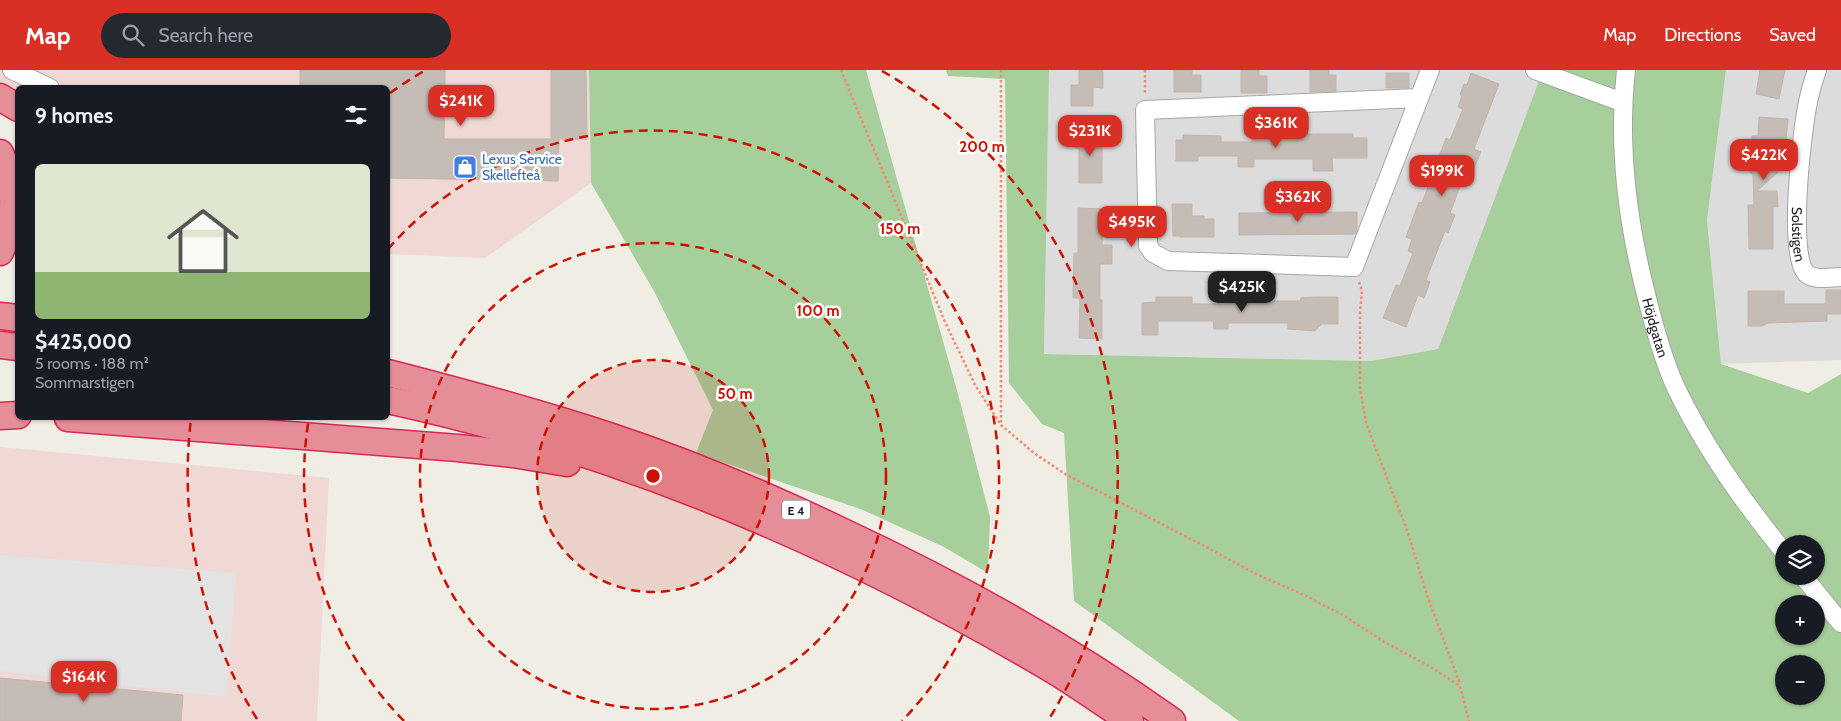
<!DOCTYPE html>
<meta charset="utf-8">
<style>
:root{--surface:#171b24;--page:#242831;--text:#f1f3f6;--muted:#9ea1a6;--accent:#d93025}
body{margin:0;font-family:Cabin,sans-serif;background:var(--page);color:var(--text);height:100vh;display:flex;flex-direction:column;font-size:19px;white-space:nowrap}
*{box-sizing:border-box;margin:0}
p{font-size:16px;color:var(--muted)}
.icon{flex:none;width:28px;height:28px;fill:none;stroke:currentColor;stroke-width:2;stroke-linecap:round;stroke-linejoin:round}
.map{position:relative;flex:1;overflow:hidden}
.side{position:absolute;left:15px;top:15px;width:375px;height:335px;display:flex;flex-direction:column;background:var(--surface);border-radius:8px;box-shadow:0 1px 4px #0004}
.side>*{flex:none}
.buttons{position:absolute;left:1775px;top:465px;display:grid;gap:10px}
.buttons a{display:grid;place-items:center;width:50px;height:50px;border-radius:50%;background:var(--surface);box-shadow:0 1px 4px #0004;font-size:25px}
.price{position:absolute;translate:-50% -42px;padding:0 11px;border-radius:10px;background:var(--accent);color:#fff;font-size:16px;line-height:32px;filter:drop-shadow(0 1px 2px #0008)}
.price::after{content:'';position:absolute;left:50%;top:30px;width:15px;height:11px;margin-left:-8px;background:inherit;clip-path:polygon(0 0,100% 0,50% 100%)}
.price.active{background:#222;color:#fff}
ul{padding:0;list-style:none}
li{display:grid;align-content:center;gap:10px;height:265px;padding:0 20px}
li span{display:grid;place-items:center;height:155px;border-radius:8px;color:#555}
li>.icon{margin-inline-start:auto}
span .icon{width:90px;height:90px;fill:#fffc;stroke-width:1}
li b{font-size:21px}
h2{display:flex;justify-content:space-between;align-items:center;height:60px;padding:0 20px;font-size:21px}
header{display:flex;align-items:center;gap:30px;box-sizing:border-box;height:70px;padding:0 25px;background:var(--accent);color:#fff}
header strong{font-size:24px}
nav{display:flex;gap:28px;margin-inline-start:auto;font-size:18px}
.search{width:350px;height:45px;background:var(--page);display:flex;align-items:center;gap:12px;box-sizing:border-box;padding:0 18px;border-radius:28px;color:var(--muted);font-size:19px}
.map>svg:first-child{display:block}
.residential{fill:#dddcdc}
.commercial{fill:#f0d8d5}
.forest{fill:#a6cf9b;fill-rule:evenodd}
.parking{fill:#e3e3e3}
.building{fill:#c4bcb5;stroke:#c1b5a8}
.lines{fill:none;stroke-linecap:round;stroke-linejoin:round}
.minor-casing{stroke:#a6a6a6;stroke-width:20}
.highway-casing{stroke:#d92757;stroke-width:29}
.path{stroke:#f8866e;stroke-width:2.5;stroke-dasharray:2.5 2.5;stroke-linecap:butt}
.minor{stroke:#fff;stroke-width:18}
.highway{stroke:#e68e98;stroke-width:26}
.ring{fill:none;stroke:#cc1102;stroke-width:2.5;stroke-dasharray:9 6}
.labels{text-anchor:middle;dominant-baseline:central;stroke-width:5;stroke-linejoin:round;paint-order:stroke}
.shield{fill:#fff;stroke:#626262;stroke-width:1}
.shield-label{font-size:12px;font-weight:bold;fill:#1f1f1f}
.shop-label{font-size:14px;fill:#366cbe;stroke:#fff;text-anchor:start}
.street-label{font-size:14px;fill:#1f1f1f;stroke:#fff}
.centre{fill:#cc1102;stroke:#fff;stroke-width:2.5}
.ring-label{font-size:15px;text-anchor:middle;font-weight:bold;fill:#cc1102;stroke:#fff;stroke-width:5;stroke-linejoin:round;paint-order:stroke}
</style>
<header>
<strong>Map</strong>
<div class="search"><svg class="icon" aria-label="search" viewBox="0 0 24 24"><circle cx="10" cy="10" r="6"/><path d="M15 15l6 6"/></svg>Search here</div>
<nav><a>Map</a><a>Directions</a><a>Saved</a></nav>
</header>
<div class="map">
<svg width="1841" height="651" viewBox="0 0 1841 651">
<rect width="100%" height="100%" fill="#f0ede5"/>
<!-- residential -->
<g class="residential">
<polygon points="1049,0 1543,0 1438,279 1371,291 1044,284"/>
<polygon points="1726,0 1841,0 1841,290 1721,294 1707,150"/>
</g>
<!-- commercial -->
<g class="commercial">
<polygon points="0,0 589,0 591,113 485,188 388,184 388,18 18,18 17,20 0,11"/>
<polygon points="0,377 329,408 317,651 0,651"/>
</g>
<!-- forest -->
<g class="forest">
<polygon points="589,0 866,0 958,324 990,447 988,503 944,477 863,440 696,383 713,340 654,221 591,113"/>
<path d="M 946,0 L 1049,0 L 1044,284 L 1371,291 L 1438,279 L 1543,0 L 1726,0 L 1707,150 L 1721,294 L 1808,323 L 1841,304 L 1841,651 L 1239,651 L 1074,531 L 1064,363 L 1042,354 L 1009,313 L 1005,9 L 948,6 ZM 1784,474 L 1816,474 L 1816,506 L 1784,506 ZM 1784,534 L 1816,534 L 1816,566 L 1784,566 ZM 1784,594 L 1816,594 L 1816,626 L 1784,626 Z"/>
</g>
<!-- parking -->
<polygon class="parking" points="0,485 236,503 226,627 0,601"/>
<!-- building -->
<g class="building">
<polygon points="300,0 445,0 444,69 551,69 551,0 586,0 587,69 559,69 558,111 388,108 388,18 300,18"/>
<polygon points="1079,0 1103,0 1103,18 1093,17 1093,36 1071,36 1071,15 1079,15"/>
<polygon points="1174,0 1192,0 1192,5 1201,5 1201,22 1174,22"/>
<polygon points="1241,0 1259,0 1259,6 1267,6 1267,23 1241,23"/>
<polygon points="1310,0 1329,0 1329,5 1336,5 1336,21 1310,22"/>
<polygon points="1760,0 1785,0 1779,29 1756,24"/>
<rect x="1386" y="3" width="23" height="15"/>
<polygon points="1471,3 1499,14 1474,79 1481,82 1473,100 1467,98 1450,143 1455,145 1448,163 1445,161 1426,210 1430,212 1424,228 1418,225 1406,257 1383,248 1396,215 1400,216 1413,183 1408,181 1412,169 1406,167 1419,132 1422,133 1446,68 1450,70 1463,39 1458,37 1462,26 1460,25 1464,14 1467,15"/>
<polygon points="1759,47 1788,49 1786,70 1776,69 1775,88 1779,95 1778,102 1757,121 1777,121 1778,137 1773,137 1773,179 1749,179 1748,135 1754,135 1753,104 1750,103 1752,66 1758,66"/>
<polygon points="1075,62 1102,62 1102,113 1079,113 1079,78 1075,78"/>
<polygon points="1312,64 1353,64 1353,68 1367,68 1367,88 1332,88 1333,101 1313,101 1313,89 1254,89 1254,97 1238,97 1238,86 1198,86 1198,91 1176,91 1176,70 1183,70 1183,65 1221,66 1221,72 1252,72 1252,65"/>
<polygon points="1172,134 1192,134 1192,146 1204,146 1204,149 1214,149 1214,167 1180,167 1180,166 1173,166"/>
<polygon points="1078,138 1103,139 1102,175 1112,175 1112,194 1100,194 1100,230 1102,230 1102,269 1079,268 1080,228 1073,228 1074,183 1078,183"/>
<polygon points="1357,142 1357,160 1355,164 1239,165 1239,143"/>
<polygon points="1826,220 1841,220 1841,244 1827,244 1827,251 1768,253 1762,256 1748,256 1748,221 1784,221 1784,234 1826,234"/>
<polygon points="1156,227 1192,227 1192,234 1226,234 1226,228 1267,228 1267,231 1300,231 1301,228 1315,227 1338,227 1338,254 1322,254 1315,261 1288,259 1288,253 1228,253 1228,259 1214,259 1213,251 1158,251 1158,265 1142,265 1142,233 1156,232"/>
<polygon points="0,608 183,625 181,651 0,651"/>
</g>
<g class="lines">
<!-- minor casing -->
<g class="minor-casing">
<g id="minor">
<polyline points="12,0 50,18"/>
<polyline points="1535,0 1622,32"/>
<path id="s1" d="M 1626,0 C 1617,80 1628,158 1649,236 C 1656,263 1665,296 1678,322 C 1706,379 1744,433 1784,482"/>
<path id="s2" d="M 1817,0 C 1813,12 1809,25 1807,37 C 1802,64 1787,188 1807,204 C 1815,211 1831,207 1841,207"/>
<polyline points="1418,28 1145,40 1148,176 1153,183 1168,191 1354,197 1430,0"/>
<polyline points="1803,506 1841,553"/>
</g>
</g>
<!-- highway casing -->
<g class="highway-casing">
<g id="highway">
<polyline points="0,27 18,38"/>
<path d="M 0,83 C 18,119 17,147 0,182"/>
<polyline points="0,246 18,248"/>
<polyline points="0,275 18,277"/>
<path d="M 388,303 C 462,322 536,342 609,366 C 688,392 766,425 841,461 C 957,515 1068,577 1172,651"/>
<path d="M 388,330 C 623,381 848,478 1055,601 C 1081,617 1105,634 1130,651"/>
<polyline points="0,346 18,345"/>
<polyline points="68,348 458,378 513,384 567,393"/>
</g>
</g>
<!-- path -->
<g class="path">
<polyline points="841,0 945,252 975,315 1001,355 1034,383 1065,404 1210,479 1254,503 1304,525 1343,545 1386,573 1429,596 1460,616 1469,651"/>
<polyline points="1001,0 1001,353"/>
<polyline points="1145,0 1145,24"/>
<polyline points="1359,212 1362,221 1360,243 1360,318 1366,353 1408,463 1427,525 1460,614"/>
</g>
<!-- minor -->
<use href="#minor" class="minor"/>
<!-- highway -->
<use href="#highway" class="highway"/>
</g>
<!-- distance rings -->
<circle cx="653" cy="406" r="116" fill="#cc1102" fill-opacity=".12"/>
<g class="ring">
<circle cx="653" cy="406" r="116"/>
<circle cx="653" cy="406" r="233"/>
<path d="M404 651A349 349 0 0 1 309 348M388 179A349 349 0 1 1 902 651"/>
<path d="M257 649A465 465 0 0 1 191 349M390 23A465 465 0 0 1 424 1M882 1A465 465 0 0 1 1049 649"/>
</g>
<!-- icons -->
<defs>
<g id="shop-square" transform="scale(1.25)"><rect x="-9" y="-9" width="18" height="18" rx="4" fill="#3f7fe0" stroke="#fff"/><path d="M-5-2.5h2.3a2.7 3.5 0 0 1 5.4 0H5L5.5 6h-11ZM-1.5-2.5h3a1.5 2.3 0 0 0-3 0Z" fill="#fff"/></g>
</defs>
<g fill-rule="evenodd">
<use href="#shop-square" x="465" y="97"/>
</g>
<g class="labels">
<!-- shield labels -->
<rect class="shield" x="782" y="430.5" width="28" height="19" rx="4"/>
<g class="shield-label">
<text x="796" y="440">E 4</text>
</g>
<!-- shop labels -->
<g class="shop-label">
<text x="482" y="89">Lexus Service<tspan x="482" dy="16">Skellefteå</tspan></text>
</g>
<!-- street labels -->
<g class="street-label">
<text stroke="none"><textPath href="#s2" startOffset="166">Solstigen</textPath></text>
<text stroke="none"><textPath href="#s1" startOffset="261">Höjdgatan</textPath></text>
</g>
</g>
<circle cx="653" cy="406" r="8" class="centre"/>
<g class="ring-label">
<text x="982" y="82">200 m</text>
<text x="900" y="164">150 m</text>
<text x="818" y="246">100 m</text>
<text x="735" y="329">50 m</text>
</g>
</svg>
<div class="buttons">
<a><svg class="icon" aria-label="layers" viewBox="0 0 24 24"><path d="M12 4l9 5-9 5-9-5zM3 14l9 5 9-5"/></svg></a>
<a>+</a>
<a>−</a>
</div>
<b class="price" style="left:461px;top:57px">$241K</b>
<b class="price" style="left:1276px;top:79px">$361K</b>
<b class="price" style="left:1090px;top:87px">$231K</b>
<b class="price" style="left:1764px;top:111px">$422K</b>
<b class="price" style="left:1442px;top:127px">$199K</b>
<b class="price" style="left:1298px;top:153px">$362K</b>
<b class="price" style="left:1132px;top:178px">$495K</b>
<b class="price active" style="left:1242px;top:243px">$425K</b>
<b class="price" style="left:84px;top:633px">$164K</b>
<section class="side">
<h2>9 homes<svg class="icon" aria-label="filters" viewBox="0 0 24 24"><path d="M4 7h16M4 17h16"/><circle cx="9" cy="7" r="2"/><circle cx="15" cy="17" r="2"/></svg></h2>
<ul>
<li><span style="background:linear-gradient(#dfe7d0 70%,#8fb573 0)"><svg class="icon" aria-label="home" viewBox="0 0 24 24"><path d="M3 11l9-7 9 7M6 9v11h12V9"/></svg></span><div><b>$425,000</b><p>5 rooms · 188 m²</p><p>Sommarstigen</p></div></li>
</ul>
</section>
</div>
